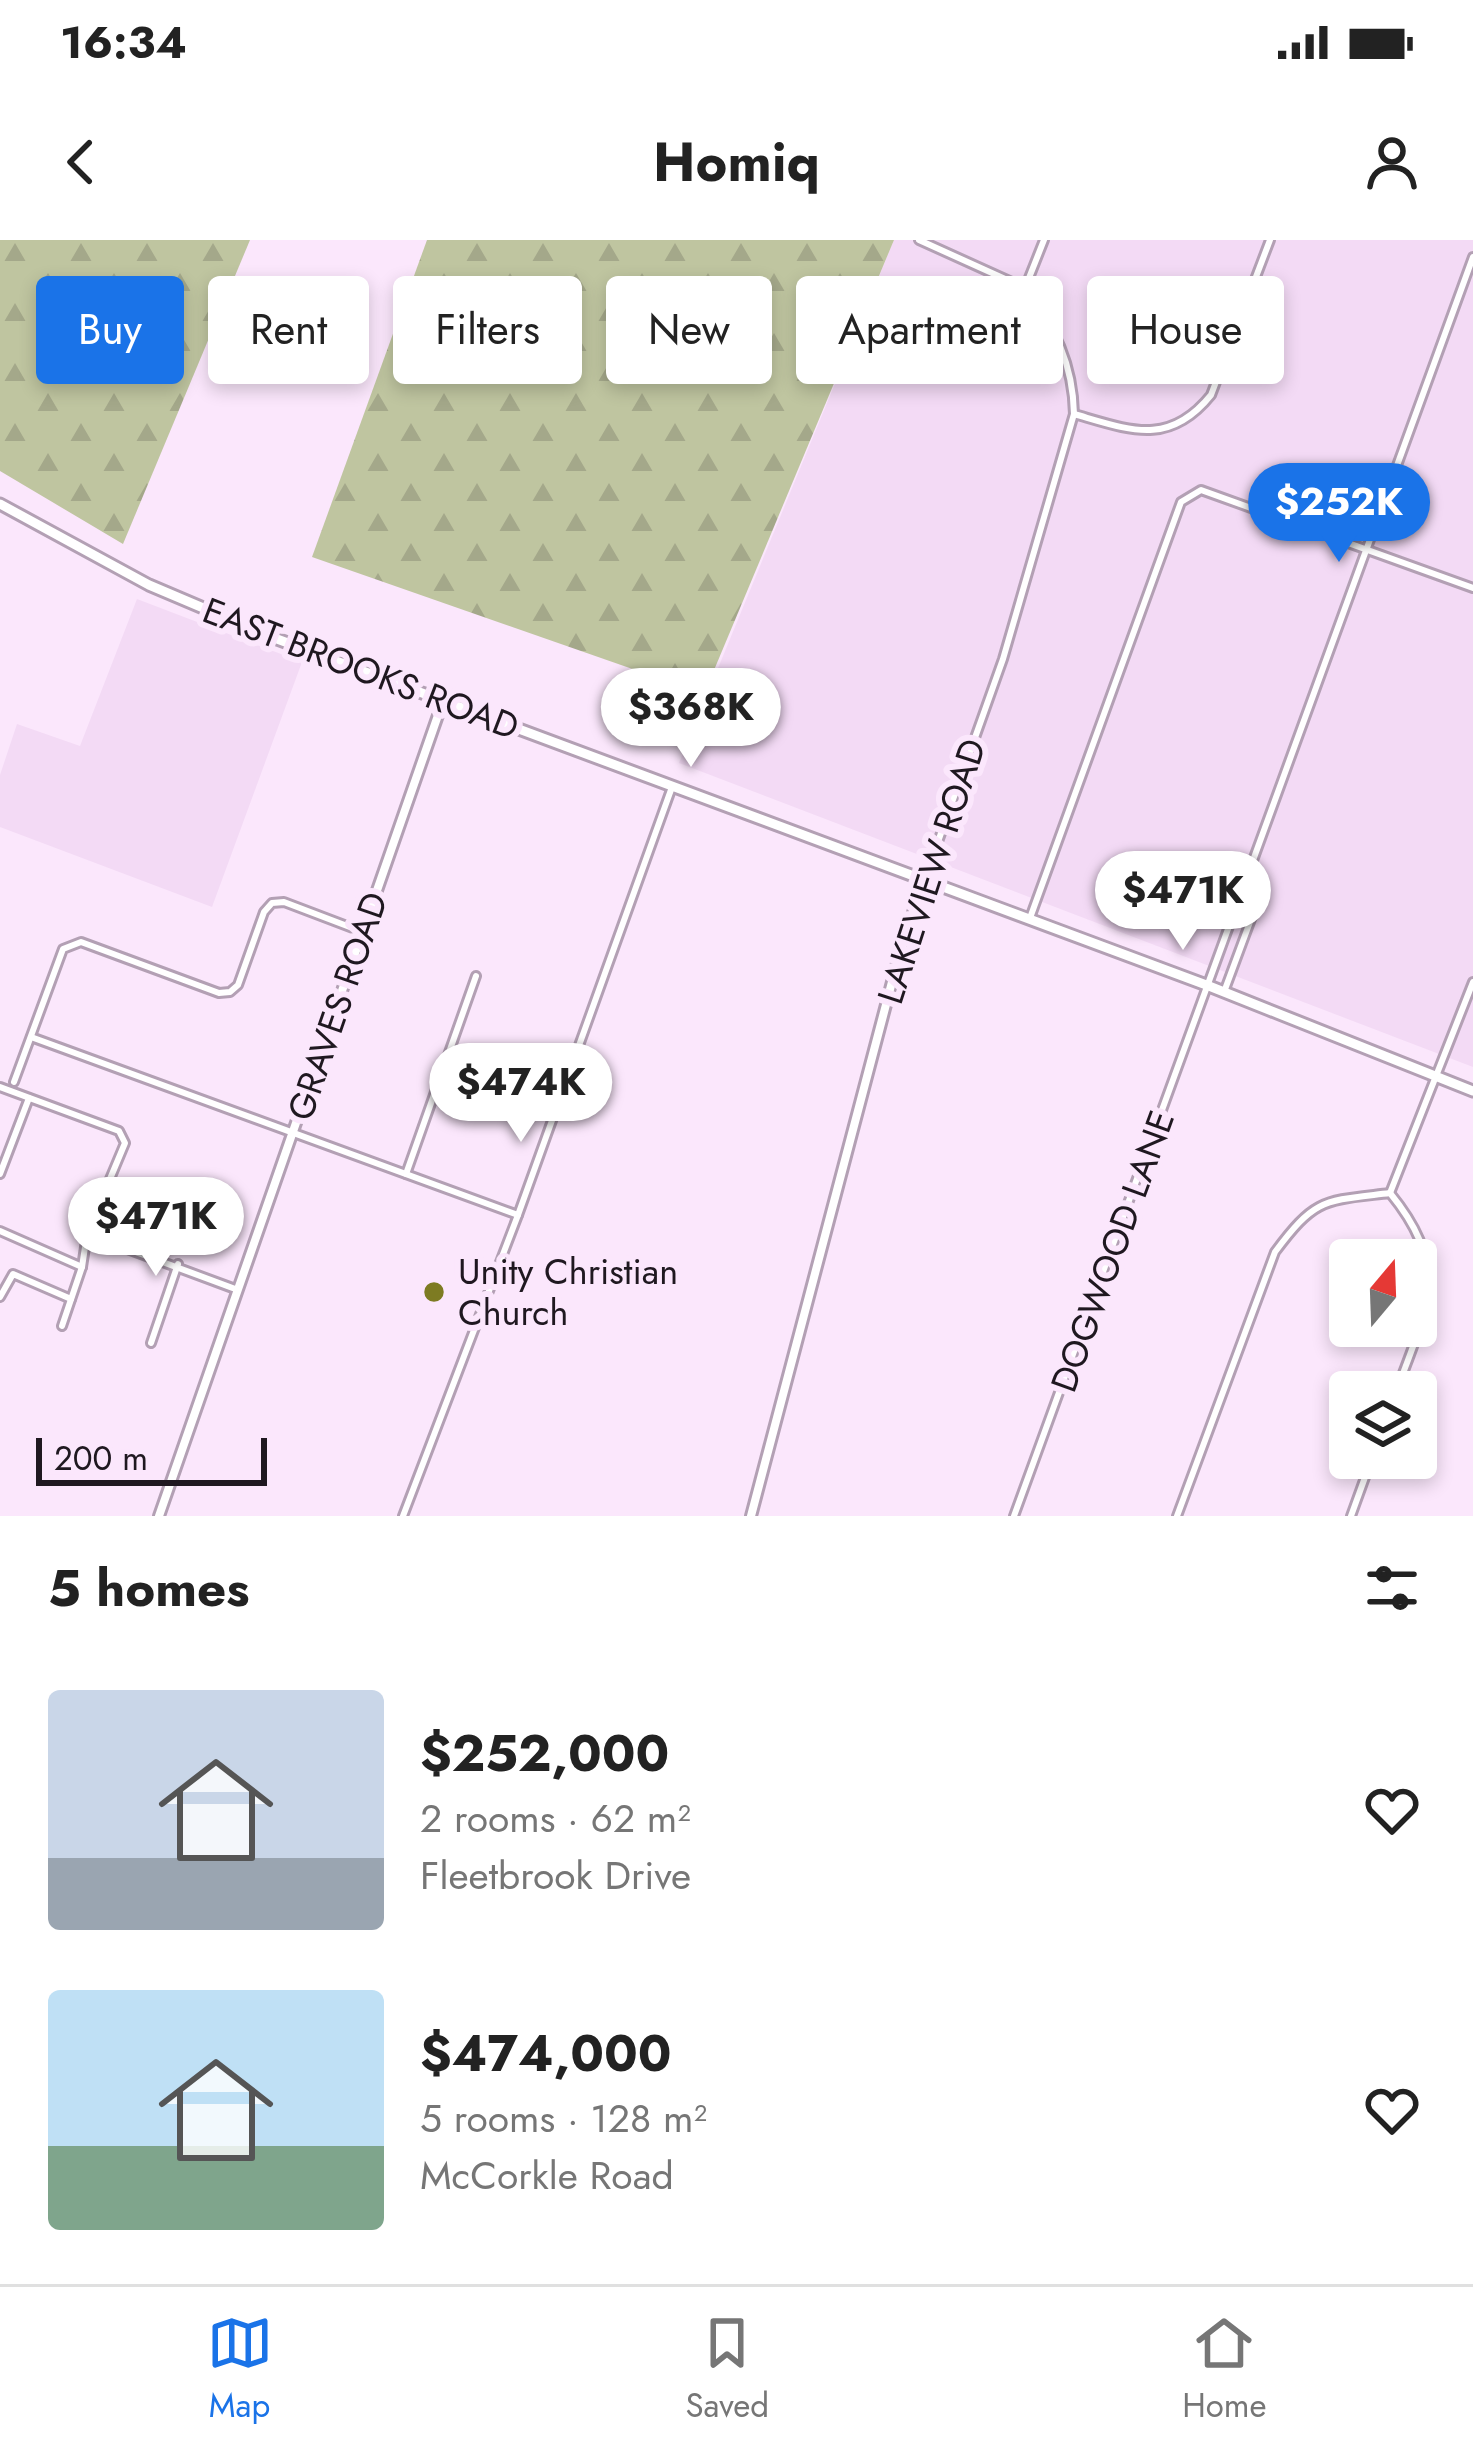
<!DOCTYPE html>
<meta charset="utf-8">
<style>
:root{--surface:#fff;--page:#f6f6f6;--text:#222;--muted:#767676;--line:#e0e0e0;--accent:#1a73e8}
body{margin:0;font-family:Jost,sans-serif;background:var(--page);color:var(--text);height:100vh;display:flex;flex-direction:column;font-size:45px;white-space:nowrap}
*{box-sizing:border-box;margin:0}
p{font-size:39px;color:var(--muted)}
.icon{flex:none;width:66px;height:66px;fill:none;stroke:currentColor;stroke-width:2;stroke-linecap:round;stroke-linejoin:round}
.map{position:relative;height:1276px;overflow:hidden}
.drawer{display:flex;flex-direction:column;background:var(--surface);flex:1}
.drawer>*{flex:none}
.top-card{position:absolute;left:36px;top:36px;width:1401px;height:108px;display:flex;gap:24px}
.needle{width:78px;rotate:19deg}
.tools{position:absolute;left:1329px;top:999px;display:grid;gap:24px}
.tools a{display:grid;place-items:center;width:108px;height:108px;border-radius:12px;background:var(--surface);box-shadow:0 6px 18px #0003;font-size:60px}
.scale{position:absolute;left:36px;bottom:30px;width:231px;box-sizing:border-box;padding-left:12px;border:6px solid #1f1820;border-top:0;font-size:33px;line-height:42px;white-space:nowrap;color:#1f1820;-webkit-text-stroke:9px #fbe7fc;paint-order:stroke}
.price{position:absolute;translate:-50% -102px;padding:0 27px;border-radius:42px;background:#fff;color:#222;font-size:39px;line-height:78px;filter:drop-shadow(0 3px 6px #0008)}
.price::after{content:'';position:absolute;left:50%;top:72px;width:36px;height:27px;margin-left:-18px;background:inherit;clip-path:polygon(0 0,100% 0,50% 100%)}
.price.active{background:var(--accent);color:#fff}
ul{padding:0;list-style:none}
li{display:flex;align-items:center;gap:36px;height:300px;padding:0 48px}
li span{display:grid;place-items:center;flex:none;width:336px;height:240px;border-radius:12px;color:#555}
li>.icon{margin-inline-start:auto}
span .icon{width:144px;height:144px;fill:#fffc;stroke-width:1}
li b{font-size:51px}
h2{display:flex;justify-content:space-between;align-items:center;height:144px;padding:0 48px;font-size:51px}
.chip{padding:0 42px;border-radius:12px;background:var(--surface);box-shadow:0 6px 18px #0003;font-size:42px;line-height:108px}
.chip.active{background:var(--accent);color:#fff}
.status{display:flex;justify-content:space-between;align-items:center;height:84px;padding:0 60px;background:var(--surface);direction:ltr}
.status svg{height:33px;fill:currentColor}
header{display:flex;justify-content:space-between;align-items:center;height:156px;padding:0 48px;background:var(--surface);font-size:54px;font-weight:700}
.dock{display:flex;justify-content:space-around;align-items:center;height:168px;border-top:3px solid var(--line);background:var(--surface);font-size:33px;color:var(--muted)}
.dock a{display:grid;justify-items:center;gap:6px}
.dock .active{color:var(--accent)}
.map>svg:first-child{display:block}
.built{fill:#f3daf5}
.forest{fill:url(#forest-firs)}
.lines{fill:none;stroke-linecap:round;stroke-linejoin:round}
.minor-casing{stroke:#b3a0b4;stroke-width:12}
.tertiary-casing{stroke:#b3a0b4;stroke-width:14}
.secondary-casing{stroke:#b3a0b4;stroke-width:15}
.minor{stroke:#fff;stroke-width:6}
.tertiary{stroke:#fff;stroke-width:8}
.secondary{stroke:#fff;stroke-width:9}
.poi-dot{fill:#7d7b22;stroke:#fbe7fc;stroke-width:4.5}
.labels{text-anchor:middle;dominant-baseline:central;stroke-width:12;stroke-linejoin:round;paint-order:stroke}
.street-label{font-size:36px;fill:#1f1820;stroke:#fbe7fc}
.poi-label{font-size:36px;fill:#1f1820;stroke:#fbe7fc;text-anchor:start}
</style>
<div class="status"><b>16:34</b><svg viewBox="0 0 49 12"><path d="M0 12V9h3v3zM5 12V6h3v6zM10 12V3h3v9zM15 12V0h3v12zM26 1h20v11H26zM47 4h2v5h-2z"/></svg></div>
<header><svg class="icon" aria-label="back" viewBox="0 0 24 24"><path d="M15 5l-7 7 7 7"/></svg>Homiq<svg class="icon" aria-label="person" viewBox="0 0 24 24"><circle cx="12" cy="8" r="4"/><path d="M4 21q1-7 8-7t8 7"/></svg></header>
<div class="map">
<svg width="1473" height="1276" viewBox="0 0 1473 1276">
<defs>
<pattern id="forest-firs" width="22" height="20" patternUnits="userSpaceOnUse" patternTransform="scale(3)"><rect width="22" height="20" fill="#bfc5a0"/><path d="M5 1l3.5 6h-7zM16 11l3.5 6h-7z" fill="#a4a88a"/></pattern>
</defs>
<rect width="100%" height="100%" fill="#fbe7fc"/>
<!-- built -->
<g class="built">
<polygon points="894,0 1473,0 1473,827 679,523"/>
<polygon points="137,359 302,422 212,667 0,587 0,535 17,484 80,506"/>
</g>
<!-- forest -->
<g class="forest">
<polygon points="0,0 250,0 123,304 0,231"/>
<polygon points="427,0 894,0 704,454 312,317"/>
</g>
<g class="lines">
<!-- minor casing -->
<g class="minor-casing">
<g id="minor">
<polyline points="919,0 1025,48"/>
<path d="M 1074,174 C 1130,190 1169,207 1211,155 L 1270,0"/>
<path d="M 924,641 L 1003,419 L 1074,174 C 1073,124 1055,87 1025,48 L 1044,0"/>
<polyline points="1030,678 1181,262 1201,250 1473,348"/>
<polyline points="1224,752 1260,655"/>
<polyline points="31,797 518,975"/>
<polyline points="14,842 63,709 81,702 219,753 230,752 238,745 264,672 272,663 284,662 363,692"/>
<polyline points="0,847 119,891 125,903 87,994 82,1027 62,1086"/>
<polyline points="0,934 29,858"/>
<polyline points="406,934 476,736"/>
<polyline points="1390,953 1473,742"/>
<path d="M 1390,953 C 1452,1029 1426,1070 1396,1152"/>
<polyline points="0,991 82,1027"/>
<polyline points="87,994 238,1050"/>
<polyline points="0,1057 13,1034 71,1059"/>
<polyline points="151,1103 178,1024"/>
<polyline points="403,1276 518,975 672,547"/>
<polyline points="1014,1276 1473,17"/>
<path d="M 1177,1276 L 1275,1012 C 1316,957 1324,961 1390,953"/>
<polyline points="1351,1276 1372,1218"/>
</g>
</g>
<!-- tertiary casing -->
<g class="tertiary-casing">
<g id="tertiary">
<polyline points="159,1276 443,461"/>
<polyline points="751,1276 897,723 923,641"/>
</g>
</g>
<!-- secondary casing -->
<g class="secondary-casing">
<polyline id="secondary" points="0,264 149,345 269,396 1209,746 1473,851"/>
</g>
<!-- minor -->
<use href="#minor" class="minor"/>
<!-- tertiary -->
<use href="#tertiary" class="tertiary"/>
<!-- secondary -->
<use href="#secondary" class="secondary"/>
</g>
<!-- markers -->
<circle class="poi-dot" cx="434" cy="1052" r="12"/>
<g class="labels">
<!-- street labels -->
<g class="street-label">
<text transform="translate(361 428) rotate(21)">EAST BROOKS ROAD</text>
<text transform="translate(931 631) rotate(-72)">LAKEVIEW ROAD</text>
<text transform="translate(337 766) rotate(-71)">GRAVES ROAD</text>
<text transform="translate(1112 1011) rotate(-70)">DOGWOOD LANE</text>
</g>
<!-- poi labels -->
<g class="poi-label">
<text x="458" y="1031">Unity Christian<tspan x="458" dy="41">Church</tspan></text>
</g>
</g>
</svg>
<div class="tools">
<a><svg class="needle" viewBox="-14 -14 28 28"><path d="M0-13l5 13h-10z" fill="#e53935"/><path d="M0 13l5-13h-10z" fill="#767676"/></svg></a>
<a><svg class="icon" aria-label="layers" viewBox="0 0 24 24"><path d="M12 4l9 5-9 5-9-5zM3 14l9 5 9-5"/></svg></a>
</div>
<div class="scale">200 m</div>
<b class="price active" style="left:1339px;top:325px">$252K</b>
<b class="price" style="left:691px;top:530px">$368K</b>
<b class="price" style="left:1183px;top:713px">$471K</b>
<b class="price" style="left:521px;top:905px">$474K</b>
<b class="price" style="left:156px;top:1039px">$471K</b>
<div class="top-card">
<a class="chip active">Buy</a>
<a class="chip">Rent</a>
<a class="chip">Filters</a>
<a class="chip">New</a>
<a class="chip">Apartment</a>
<a class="chip">House</a>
</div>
</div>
<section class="drawer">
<h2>5 homes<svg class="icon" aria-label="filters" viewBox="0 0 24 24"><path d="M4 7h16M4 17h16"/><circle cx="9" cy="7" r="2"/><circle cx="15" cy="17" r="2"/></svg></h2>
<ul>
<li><span style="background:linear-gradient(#c9d6e8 70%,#9aa5b1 0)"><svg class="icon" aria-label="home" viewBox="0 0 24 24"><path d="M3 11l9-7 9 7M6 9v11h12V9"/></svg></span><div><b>$252,000</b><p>2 rooms · 62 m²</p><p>Fleetbrook Drive</p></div><svg class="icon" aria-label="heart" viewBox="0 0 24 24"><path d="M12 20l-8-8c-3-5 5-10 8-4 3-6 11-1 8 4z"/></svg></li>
<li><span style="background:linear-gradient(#bfe0f5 65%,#7fa58c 0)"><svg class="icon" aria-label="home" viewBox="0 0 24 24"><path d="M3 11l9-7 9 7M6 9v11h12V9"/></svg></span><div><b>$474,000</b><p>5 rooms · 128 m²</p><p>McCorkle Road</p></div><svg class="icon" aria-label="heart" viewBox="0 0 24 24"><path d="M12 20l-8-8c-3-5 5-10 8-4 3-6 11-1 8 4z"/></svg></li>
</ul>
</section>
<nav class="dock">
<a class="active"><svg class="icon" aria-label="map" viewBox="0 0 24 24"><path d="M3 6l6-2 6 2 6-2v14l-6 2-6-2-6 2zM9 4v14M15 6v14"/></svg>Map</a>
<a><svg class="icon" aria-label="saved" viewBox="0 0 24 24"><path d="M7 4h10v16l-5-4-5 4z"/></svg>Saved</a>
<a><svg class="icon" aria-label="home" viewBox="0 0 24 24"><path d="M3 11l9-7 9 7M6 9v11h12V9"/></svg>Home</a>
</nav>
